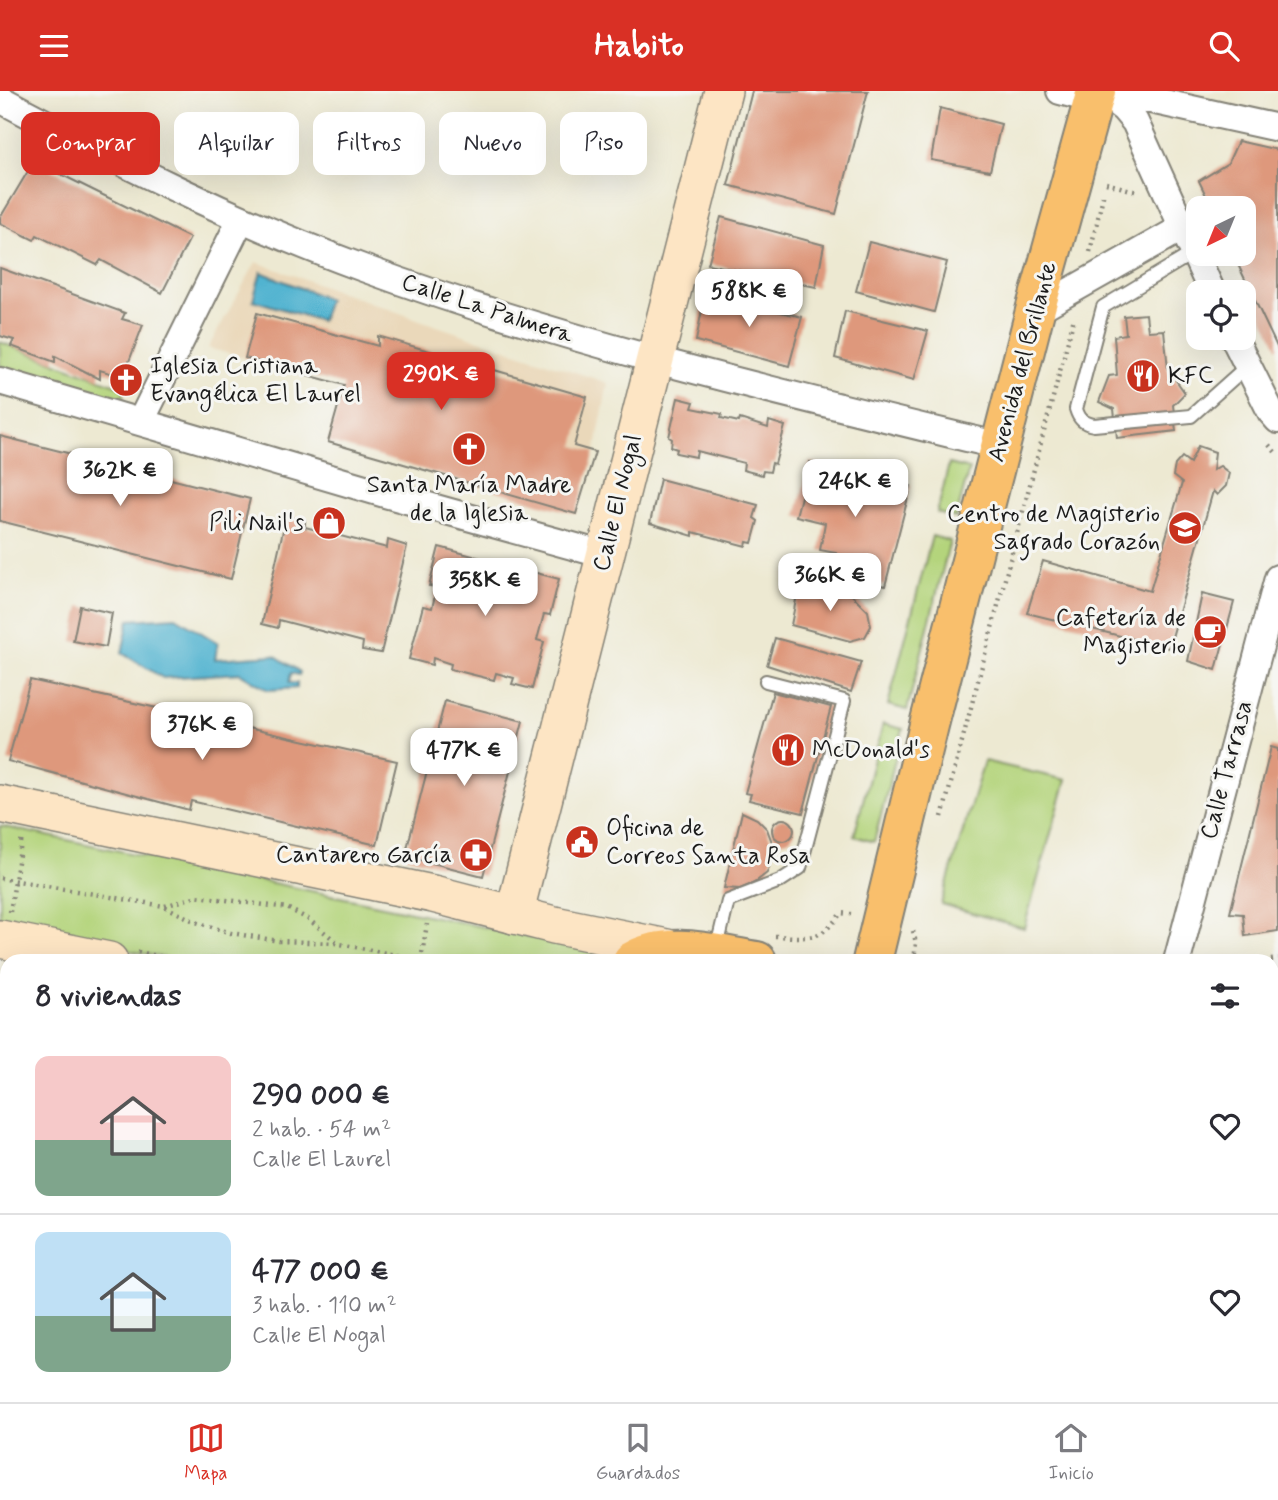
<!DOCTYPE html>
<html lang="es">
<meta charset="utf-8">
<style>
:root{--surface:#fff;--page:#f2f2f3;--text:#2b2b33;--muted:#7c7c81;--line:#e1e1e2;--accent:#d93025}
body{margin:0;font-family:Mynerve,sans-serif;background:var(--page);color:var(--text);height:100vh;display:flex;flex-direction:column;font-size:26px;white-space:nowrap}
*{box-sizing:border-box;margin:0}
p{font-size:23px;color:var(--muted)}
.icon{flex:none;width:38px;height:38px;fill:none;stroke:currentColor;stroke-width:2;stroke-linecap:round;stroke-linejoin:round}
.map{position:relative;flex:1;overflow:hidden}
.details{position:absolute;left:0px;top:863px;width:1279px;height:450px;display:flex;flex-direction:column;background:var(--surface);border-radius:21px 21px 0 0;box-shadow:0 7px 28px #0002}
.details>*{flex:none}
.guide{position:absolute;left:21px;top:21px;width:700px;height:63px;display:flex;gap:14px}
.needle{width:46px;rotate:223deg}
.tools{position:absolute;left:1186px;top:105px;display:grid;gap:14px}
.tools a{display:grid;place-items:center;width:70px;height:70px;border-radius:14px;background:var(--surface);box-shadow:0 7px 28px #0002;font-size:35px}
.price{position:absolute;translate:-50% -60px;padding:0 16px;border-radius:14px;background:#fff;color:#222;font-size:23px;line-height:46px;filter:drop-shadow(0 2px 4px #0008)}
.price::after{content:'';position:absolute;left:50%;top:42px;width:21px;height:16px;margin-left:-10px;background:inherit;clip-path:polygon(0 0,100% 0,50% 100%)}
.price.current{background:var(--accent);color:#fff}
ul{padding:0;list-style:none}
li{display:flex;align-items:center;gap:21px;height:175px;padding:0 35px}
li+li{border-top:2px solid var(--line)}
li span{display:grid;place-items:center;flex:none;width:196px;height:140px;border-radius:14px;color:#555}
li>.icon{margin-inline-start:auto}
span .icon{width:84px;height:84px;fill:#fffc;stroke-width:1}
li b{font-size:30px}
h2{display:flex;justify-content:space-between;align-items:center;height:84px;padding:0 35px;font-size:30px}
.tag{padding:0 24px;border-radius:14px;background:var(--surface);box-shadow:0 7px 28px #0002;font-size:24px;line-height:63px}
.tag.current{background:var(--accent);color:#fff}
header{display:flex;justify-content:space-between;align-items:center;height:91px;padding:0 35px;background:var(--accent);color:#fff;font-size:32px;font-weight:700}
.tab-bar{display:flex;justify-content:space-around;align-items:center;height:98px;border-top:2px solid var(--line);background:var(--surface);font-size:19px;color:var(--muted)}
.tab-bar a{display:grid;justify-items:center;gap:4px}
.tab-bar .current{color:var(--accent)}
.map>svg:first-child{display:block}
.built{fill:#ead8ba}
.green{fill:#b4d47b;stroke:#68784c;stroke-width:2}
.water{fill:#51b3d0;stroke:#366876;stroke-width:2}
.building{fill:#de987b}
.lines{fill:none;stroke-linecap:round;stroke-linejoin:round}
.lane-casing{stroke:#848277;stroke-width:16}
.street-casing{stroke:#848277;stroke-width:30}
.secondary-casing{stroke:#848277;stroke-width:40}
.primary-casing{stroke:#848277;stroke-width:42}
.path{stroke:#848277;stroke-width:4.5;stroke-dasharray:2 5;stroke-linecap:butt}
.lane{stroke:#fff;stroke-width:12}
.street{stroke:#fff;stroke-width:26}
.secondary{stroke:#fde5c4;stroke-width:37}
.primary{stroke:#f9bf6c;stroke-width:38}
.labels{text-anchor:middle;dominant-baseline:central;stroke-width:6;stroke-linejoin:round;paint-order:stroke}
.street-label{font-size:24px;fill:#1c1c1c;stroke:#f6f6f2}
.poi-label{font-size:24px;fill:#1c1c1c;stroke:#f6f6f2;text-anchor:start}
</style>
<header><svg class="icon" aria-label="menu" viewBox="0 0 24 24"><path d="M4 6h16M4 12h16M4 18h16"/></svg>Habito<svg class="icon" aria-label="search" viewBox="0 0 24 24"><circle cx="10" cy="10" r="6"/><path d="M15 15l6 6"/></svg></header>
<div class="map">
<svg width="1278" height="1311" viewBox="0 0 1278 1311">
<rect width="100%" height="100%" fill="#f6f6f2"/>
<filter id="ink" filterUnits="userSpaceOnUse"><feTurbulence type="fractalNoise" baseFrequency=".0143" numOctaves="2"/><feDisplacementMap in="SourceGraphic" scale="14" xChannelSelector="R" yChannelSelector="G"/><feConvolveMatrix kernelMatrix="1 2 1 2 8 2 1 2 1" color-interpolation-filters="sRGB"/></filter>
<filter id="wash" filterUnits="userSpaceOnUse"><feTurbulence type="fractalNoise" baseFrequency=".00686" numOctaves="4" result="noise"/><feDisplacementMap in="SourceGraphic" scale="28" xChannelSelector="R" yChannelSelector="G"/><feGaussianBlur stdDeviation="1.57" result="paint"/><feColorMatrix in="noise" values="0 0 0 0 0 0 0 0 0 0 0 0 0 0 0 0 0 1.4 0 .05"/><feComposite in="paint" operator="in"/></filter>
<g filter="url(#wash)">
<rect width="100%" height="100%" fill="#ede9d2"/>
<!-- built -->
<polygon class="built" points="256,171 431,233 608,292 595,361 208,257"/>
<!-- green -->
<g class="green">
<polygon points="0,251 124,297 123,317 0,275"/>
<polygon points="949,373 969,378 956,427 937,422"/>
<polygon points="932,445 950,450 907,619 888,614"/>
<polygon points="883,633 903,638 874,751 854,745"/>
<polygon points="984,670 1066,689 1024,837 941,813"/>
<polygon points="0,735 603,861 601,870 181,870 0,834"/>
</g>
<!-- water -->
<g class="water">
<polygon points="261,181 328,208 321,230 253,209"/>
<polygon points="176,526 218,552 215,568 274,564 300,581 299,584 291,582 289,592 297,592 297,597 268,599 240,582 163,587 122,562 129,529"/>
</g>
<g id="blocks">
<!-- building -->
<g class="building">
<polygon points="752,0 868,0 836,123 728,94"/>
<polygon points="940,17 1001,33 990,80 931,69"/>
<polygon points="1238,50 1278,59 1278,258 1233,163 1244,163 1244,117 1212,117 1199,90 1228,72"/>
<polygon points="34,70 190,147 162,202 101,169 97,174 37,144 34,149 0,132 0,127"/>
<polygon points="721,126 824,154 816,196 708,173"/>
<polygon points="869,151 947,171 934,221 856,200"/>
<polygon points="0,177 125,222 122,228 143,234 123,286 100,279 100,288 55,265 55,271 11,255 14,249 0,245"/>
<polygon points="705,203 802,226 789,275 696,250"/>
<polygon points="845,220 928,240 914,289 835,267"/>
<polygon points="257,222 378,255 378,245 587,306 574,355 595,361 576,423 328,351 344,294 245,267"/>
<polygon points="1146,223 1148,240 1164,239 1168,278 1185,302 1173,314 1176,340 1117,347 1114,318 1099,311 1109,285 1117,284 1114,245 1126,243 1124,225"/>
<polygon points="678,307 694,311 692,317 722,323 721,327 739,331 740,328 768,337 769,330 785,335 775,373 772,372 770,381 763,380 762,384 743,379 744,372 697,360 696,366 676,362 677,358 671,356 672,348 669,346"/>
<polygon points="0,345 250,408 231,488 0,430"/>
<polygon points="1198,355 1215,361 1213,379 1220,375 1229,382 1226,395 1217,404 1213,400 1169,557 1027,522 1043,470 1150,500 1182,392 1173,385 1175,374 1182,366 1190,372"/>
<polygon points="810,371 911,395 885,495 832,482 836,462 820,459 825,432 796,425"/>
<polygon points="660,388 758,414 754,427 758,430 752,452 747,451 746,455 693,441 693,445 650,432"/>
<polygon points="286,426 305,429 305,436 387,457 388,449 407,455 381,562 362,559 363,551 279,529 278,537 262,533"/>
<polygon points="439,456 559,488 550,524 544,523 537,549 544,551 532,598 512,593 514,587 496,582 494,589 450,578 451,573 433,567 432,574 409,568 423,515 432,517 437,496 429,495"/>
<polygon points="800,489 852,504 868,520 871,535 865,546 850,550 791,534"/>
<polygon points="1202,503 1234,511 1216,579 1188,570"/>
<polygon points="80,515 112,522 106,556 73,550"/>
<polygon points="775,547 861,571 851,601 767,574"/>
<polygon points="30,589 397,670 377,754 191,710 189,719 8,670"/>
<polygon points="773,601 831,616 803,722 749,709 751,703 745,702"/>
<polygon points="445,610 523,630 483,785 405,765"/>
<polygon points="1271,656 1278,658 1278,840 1245,845 1243,823 1230,822"/>
<polygon points="742,721 757,728 767,738 773,754 772,768 767,782 754,792 740,798 724,797"/>
<circle cx="783" cy="739" r="11"/>
<polygon points="1278,929 1278,1280 1272,1274 1272,930"/>
</g>
</g>
</g>
<g filter="url(#ink)">
<use href="#blocks" fill-opacity="0" stroke="#848277" stroke-width="2"/>
<g class="lines">
<!-- lane casing -->
<g class="lane-casing">
<g id="lane">
<path d="M 1193,162 L 1103,216 L 1076,318 C 1079,328 1083,332 1094,334 L 1191,325 L 1247,275"/>
<polyline points="716,860 728,810 780,790 800,777 844,610 766,590"/>
</g>
</g>
<!-- street casing -->
<g class="street-casing">
<g id="street">
<polyline points="1060,0 1094,9"/>
<polyline points="1101,0 1124,18 1135,31 1212,201"/>
<polyline points="1110,0 1278,37"/>
<path d="M 0,8 C 118,71 237,131 363,177 C 570,253 786,303 1000,355"/>
<polyline points="1035,220 1182,137"/>
<polyline points="1234,247 1271,321 1278,329"/>
<polyline points="0,290 385,403 605,464"/>
<polyline points="141,330 241,128"/>
<polyline points="1177,870 1278,487"/>
<polyline points="0,1259 7,1260"/>
<polyline points="231,1306 258,1311"/>
<polyline points="370,1311 371,1306"/>
<polyline points="1078,1311 1080,1306"/>
</g>
</g>
<!-- secondary casing -->
<g class="secondary-casing">
<g id="secondary">
<polyline points="0,713 433,803 554,834 667,857"/>
<polyline points="514,824 723,0"/>
<polyline points="0,848 109,870"/>
<polyline points="1223,1306 1228,1311"/>
<polyline points="759,1311 760,1306"/>
</g>
</g>
<!-- primary casing -->
<g class="primary-casing">
<g id="primary">
<path d="M 632,870 C 668,848 717,864 757,870"/>
<polyline points="872,870 929,634 1035,220 1096,0"/>
<polyline points="1272,904 1278,903"/>
</g>
</g>
<!-- path -->
<g class="path">
<polyline points="1106,92 1138,101"/>
<polyline points="1090,161 1104,101"/>
<polyline points="1269,354 1278,364"/>
<polyline points="942,726 1074,227"/>
<polyline points="0,787 164,815 196,831 231,842 279,850 335,852 421,869"/>
<polyline points="165,815 197,805 287,817 308,828 338,852"/>
<polyline points="10,821 22,746"/>
<polyline points="913,840 916,852 914,870"/>
<path d="M 775,845 C 809,846 819,852 841,822 L 851,823"/>
<polyline points="138,861 183,870"/>
<polyline points="421,869 427,833"/>
<polyline points="1135,870 1154,870"/>
<polyline points="1264,870 1278,868"/>
</g>
<!-- lane -->
<use href="#lane" class="lane"/>
<!-- street -->
<use href="#street" class="street"/>
<!-- secondary -->
<use href="#secondary" class="secondary"/>
<!-- primary -->
<use href="#primary" class="primary"/>
</g>
</g>
<!-- icons -->
<defs>
<g id="restaurant-disc" transform="scale(1.75)"><circle r="9.5" fill="#c8321e" stroke="#f6f6f2"/><path d="M-5-6h1v4h1v-4h1v4h1v-4h1v5L-1.5 .5V6h-2V.5L-5-1ZM5-6V6H3V1.5H1.5Q1.5-4 5-6Z" fill="#fff"/></g>
<g id="church-disc" transform="scale(1.75)"><circle r="9.5" fill="#c8321e" stroke="#f6f6f2"/><path d="M-1.2-6h2.4v3.5h3.3v2.4h-3.3V6h-2.4V-.1h-3.3v-2.4h3.3Z" fill="#fff"/></g>
<g id="shop-disc" transform="scale(1.75)"><circle r="9.5" fill="#c8321e" stroke="#f6f6f2"/><path d="M-5-2.5h2.3a2.7 3.5 0 0 1 5.4 0H5L5.5 6h-11ZM-1.5-2.5h3a1.5 2.3 0 0 0-3 0Z" fill="#fff"/></g>
<g id="university-disc" transform="scale(1.75)"><circle r="9.5" fill="#c8321e" stroke="#f6f6f2"/><path d="M0-5L7-2L0 1L-7-2ZM-4 1L0 2.5L4 1V4Q0 6-4 4Z" fill="#fff"/></g>
<g id="cafe-disc" transform="scale(1.75)"><circle r="9.5" fill="#c8321e" stroke="#f6f6f2"/><path d="M-5.5-4.5H6V0H3Q3 3.5 0 3.5H-2.5Q-5.5 3.5-5.5 0ZM3-3.2v2h1.7v-2ZM-6 4.5H4V6H-6Z" fill="#fff"/></g>
<g id="civic-disc" transform="scale(1.75)"><circle r="9.5" fill="#c8321e" stroke="#f6f6f2"/><path d="M-.6-6.5H3V-4.5H.6V-3L4-1V1h2V6H-6V1h2V-1L-.6-3ZM-1.2 2.5V6h2.4V2.5Z" fill="#fff"/></g>
<g id="pharmacy-disc" transform="scale(1.75)"><circle r="9.5" fill="#c8321e" stroke="#f6f6f2"/><path d="M-2-6h4v4h4v4h-4v4h-4v-4h-4v-4h4Z" fill="#fff"/></g>
</defs>
<g fill-rule="evenodd">
<use href="#restaurant-disc" x="1143" y="285"/>
<use href="#church-disc" x="126" y="289"/>
<use href="#church-disc" x="469" y="358"/>
<use href="#shop-disc" x="329" y="432"/>
<use href="#university-disc" x="1185" y="437"/>
<use href="#cafe-disc" x="1210" y="541"/>
<use href="#restaurant-disc" x="788" y="659"/>
<use href="#civic-disc" x="582" y="751"/>
<use href="#pharmacy-disc" x="476" y="764"/>
</g>
<g class="labels">
<!-- street labels -->
<g class="street-label">
<text transform="translate(487 218) rotate(18)">Calle La Palmera</text>
<text transform="translate(1023 271) rotate(-75)">Avenida del Brillante</text>
<text transform="translate(618 412) rotate(-76)">Calle El Nogal</text>
<text transform="translate(1227 679) rotate(-75)">Calle Tarrasa</text>
</g>
<!-- poi labels -->
<g class="poi-label">
<text x="150" y="275">Iglesia Cristiana<tspan x="150" dy="28">Evangélica El Laurel</tspan></text>
<text x="1168" y="285">KFC</text>
<text x="469" y="394" text-anchor="middle">Santa María Madre<tspan x="469" dy="28">de la Iglesia</tspan></text>
<text x="1160" y="423" text-anchor="end">Centro de Magisterio<tspan x="1160" dy="28">Sagrado Corazón</tspan></text>
<text x="304" y="432" text-anchor="end">Pili Nail's</text>
<text x="1186" y="527" text-anchor="end">Cafetería de<tspan x="1186" dy="28">Magisterio</tspan></text>
<text x="812" y="659">McDonald's</text>
<text x="606" y="737">Oficina de<tspan x="606" dy="28">Correos Santa Rosa</tspan></text>
<text x="452" y="764" text-anchor="end">Cantarero García</text>
</g>
</g>
</svg>
<div class="tools">
<a><svg class="needle" viewBox="-14 -14 28 28"><path d="M0-13l5 13h-10z" fill="#e53935"/><path d="M0 13l5-13h-10z" fill="#7c7c81"/></svg></a>
<a><svg class="icon" aria-label="locate" viewBox="0 0 24 24"><circle cx="12" cy="12" r="6"/><path d="M12 2v4M12 18v4M2 12h4M18 12h4"/></svg></a>
</div>
<b class="price" style="left:749px;top:238px">588K €</b>
<b class="price current" style="left:441px;top:321px">290K €</b>
<b class="price" style="left:120px;top:417px">362K €</b>
<b class="price" style="left:855px;top:428px">246K €</b>
<b class="price" style="left:830px;top:522px">366K €</b>
<b class="price" style="left:485px;top:527px">358K €</b>
<b class="price" style="left:202px;top:671px">376K €</b>
<b class="price" style="left:464px;top:697px">477K €</b>
<div class="guide">
<a class="tag current">Comprar</a>
<a class="tag">Alquilar</a>
<a class="tag">Filtros</a>
<a class="tag">Nuevo</a>
<a class="tag">Piso</a>
</div>
<section class="details">
<h2>8 viviendas<svg class="icon" aria-label="filters" viewBox="0 0 24 24"><path d="M4 7h16M4 17h16"/><circle cx="9" cy="7" r="2"/><circle cx="15" cy="17" r="2"/></svg></h2>
<ul>
<li><span style="background:linear-gradient(#f6c9c9 60%,#7fa58c 0)"><svg class="icon" aria-label="home" viewBox="0 0 24 24"><path d="M3 11l9-7 9 7M6 9v11h12V9"/></svg></span><div><b>290 000 €</b><p>2 hab. · 54 m²</p><p>Calle El Laurel</p></div><svg class="icon" aria-label="heart" viewBox="0 0 24 24"><path d="M12 20l-8-8c-3-5 5-10 8-4 3-6 11-1 8 4z"/></svg></li>
<li><span style="background:linear-gradient(#bfe0f5 60%,#7fa58c 0)"><svg class="icon" aria-label="home" viewBox="0 0 24 24"><path d="M3 11l9-7 9 7M6 9v11h12V9"/></svg></span><div><b>477 000 €</b><p>3 hab. · 110 m²</p><p>Calle El Nogal</p></div><svg class="icon" aria-label="heart" viewBox="0 0 24 24"><path d="M12 20l-8-8c-3-5 5-10 8-4 3-6 11-1 8 4z"/></svg></li>
</ul>
</section>
</div>
<nav class="tab-bar">
<a class="current"><svg class="icon" aria-label="map" viewBox="0 0 24 24"><path d="M3 6l6-2 6 2 6-2v14l-6 2-6-2-6 2zM9 4v14M15 6v14"/></svg>Mapa</a>
<a><svg class="icon" aria-label="saved" viewBox="0 0 24 24"><path d="M7 4h10v16l-5-4-5 4z"/></svg>Guardados</a>
<a><svg class="icon" aria-label="home" viewBox="0 0 24 24"><path d="M3 11l9-7 9 7M6 9v11h12V9"/></svg>Inicio</a>
</nav>
